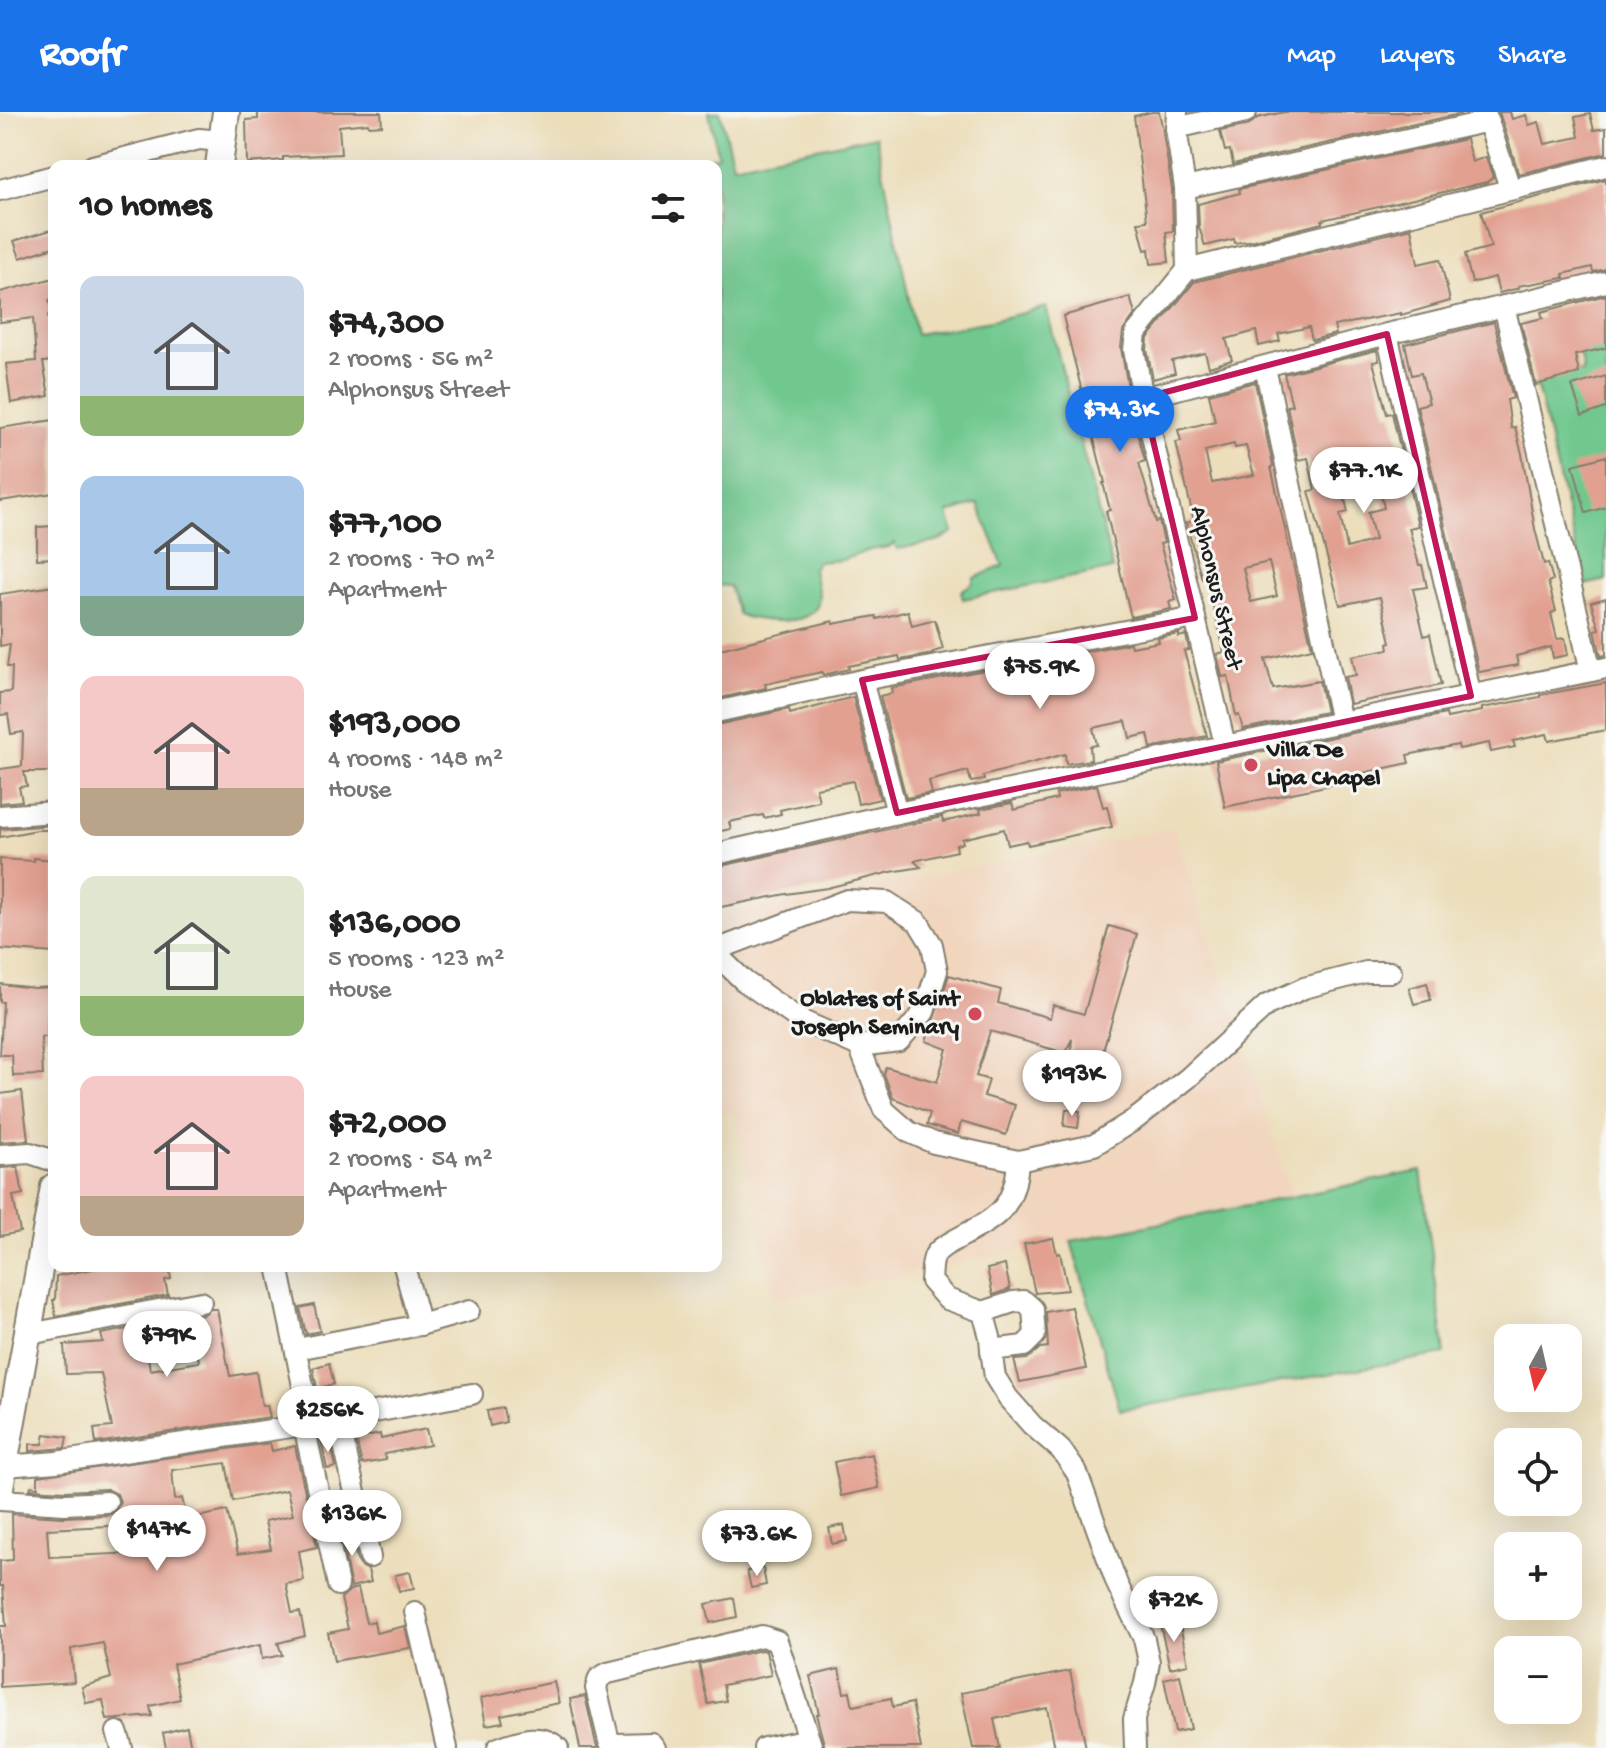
<!DOCTYPE html>
<meta charset="utf-8">
<style>
:root{--surface:#fff;--page:#f6f6f6;--text:#222;--muted:#767676;--accent:#1a73e8}
body{margin:0;font-family:"Gochi Hand",sans-serif;background:var(--page);color:var(--text);height:100vh;display:flex;flex-direction:column;font-size:30px;white-space:nowrap}
*{box-sizing:border-box;margin:0}
p{font-size:26px;color:var(--muted)}
.icon{flex:none;width:44px;height:44px;fill:none;stroke:currentColor;stroke-width:2;stroke-linecap:round;stroke-linejoin:round}
.map{position:relative;flex:1;overflow:hidden}
.panel{position:absolute;left:48px;top:48px;width:674px;height:1112px;display:flex;flex-direction:column;background:var(--surface);border-radius:16px;box-shadow:0 8px 32px #0002}
.panel>*{flex:none}
.needle{width:52px;rotate:188deg}
.tools{position:absolute;left:1494px;top:1212px;display:grid;gap:16px}
.tools a{display:grid;place-items:center;width:88px;height:88px;border-radius:16px;background:var(--surface);box-shadow:0 8px 32px #0002;font-size:40px}
.price{position:absolute;translate:-50% -68px;padding:0 18px;border-radius:28px;background:#fff;color:#222;font-size:26px;line-height:52px;filter:drop-shadow(0 2px 4px #0008)}
.price::after{content:'';position:absolute;left:50%;top:48px;width:24px;height:18px;margin-left:-12px;background:inherit;clip-path:polygon(0 0,100% 0,50% 100%)}
.price.on{background:var(--accent);color:#fff}
ul{padding:0;list-style:none}
li{display:flex;align-items:center;gap:24px;height:200px;padding:0 32px}
li span{display:grid;place-items:center;flex:none;width:224px;height:160px;border-radius:16px;color:#555}
li>.icon{margin-inline-start:auto}
span .icon{width:96px;height:96px;fill:#fffc;stroke-width:1}
li b{font-size:34px}
h2{display:flex;justify-content:space-between;align-items:center;height:96px;padding:0 32px;font-size:34px}
header{display:flex;align-items:center;gap:48px;box-sizing:border-box;height:112px;padding:0 40px;background:var(--accent);color:#fff}
header strong{font-size:38px}
nav{display:flex;gap:44px;margin-inline-start:auto;font-size:28px}
.map>svg:first-child{display:block}
.built{fill:#f1d5bd}
.green{fill:#70c88e;stroke:#467255;stroke-width:2}
.building{fill:#e2a091;fill-rule:evenodd}
.lines{fill:none;stroke-linecap:round;stroke-linejoin:round}
.minor-casing{stroke:#847d6c;stroke-width:24}
.major-casing{stroke:#847d6c;stroke-width:30}
.minor{stroke:#fff;stroke-width:20}
.major{stroke:#fff;stroke-width:26}
.marked{fill:none;stroke:#c2185b;stroke-width:6;stroke-linejoin:round}
.poi-dot{fill:#d1495b;stroke:#f6f6f2;stroke-width:3}
.labels{text-anchor:middle;dominant-baseline:central;stroke-width:6;stroke-linejoin:round;paint-order:stroke}
.street-label{font-size:24px;fill:#1c1c1c;stroke:#f6f6f2}
.poi-label{font-size:24px;font-weight:bold;fill:#1c1c1c;stroke:#f6f6f2;text-anchor:start}
</style>
<header>
<strong>Roofr</strong>
<nav><a>Map</a><a>Layers</a><a>Share</a></nav>
</header>
<div class="map">
<svg width="1606" height="1636" viewBox="0 0 1606 1636">
<rect width="100%" height="100%" fill="#f6f6f2"/>
<filter id="ink" filterUnits="userSpaceOnUse"><feTurbulence type="fractalNoise" baseFrequency=".0125" numOctaves="2"/><feDisplacementMap in="SourceGraphic" scale="16" xChannelSelector="R" yChannelSelector="G"/><feConvolveMatrix kernelMatrix="1 2 1 2 8 2 1 2 1" color-interpolation-filters="sRGB"/></filter>
<filter id="wash" filterUnits="userSpaceOnUse"><feTurbulence type="fractalNoise" baseFrequency=".006" numOctaves="4" result="noise"/><feDisplacementMap in="SourceGraphic" scale="32" xChannelSelector="R" yChannelSelector="G"/><feGaussianBlur stdDeviation="1.8" result="paint"/><feColorMatrix in="noise" values="0 0 0 0 0 0 0 0 0 0 0 0 0 0 0 0 0 1.4 0 .05"/><feComposite in="paint" operator="in"/></filter>
<g filter="url(#wash)">
<rect width="100%" height="100%" fill="#ecdebb"/>
<!-- built -->
<polygon class="built" points="1174,716 1293,1085 774,1188 734,1000 716,1004 716,804"/>
<!-- green -->
<g class="green">
<path d="M 709,0 L 720,0 L 733,53 L 876,24 L 916,222 L 991,209 L 1046,195 L 1113,457 L 963,487 L 961,479 L 973,471 L 974,466 L 1003,454 L 978,392 L 948,401 L 953,421 L 936,430 L 897,437 L 894,431 L 889,435 L 870,438 L 842,448 L 818,450 L 813,456 C 813,468 823,482 817,494 C 808,515 755,510 738,502 L 729,474 L 716,473 L 716,54 L 660,54 L 718,44 Z"/>
<polygon points="1606,232 1606,468 1585,473 1536,270 1583,259 1579,238"/>
<polygon points="1421,1059 1445,1242 1120,1298 1071,1129"/>
</g>
<g id="blocks">
<!-- building -->
<g class="building">
<polygon points="258,0 381,0 382,13 369,14 368,11 339,14 341,42 283,45 283,48 247,51 246,8 258,7"/>
<polygon points="1152,0 1159,0 1162,14 1172,77 1173,119 1166,120 1169,150 1151,152 1149,137 1145,138 1138,110 1147,109 1134,4"/>
<polygon points="1284,0 1460,0 1460,2 1233,52 1230,38 1225,39 1220,19 1249,13 1257,6"/>
<polygon points="1499,0 1510,0 1512,7 1526,3 1529,13 1539,10 1545,32 1579,25 1575,5 1590,2 1594,18 1606,16 1606,41 1519,62"/>
<polygon points="1466,27 1472,50 1486,45 1493,65 1487,70 1322,108 1322,111 1255,128 1235,131 1234,127 1205,134 1199,115 1198,92 1240,81 1239,77"/>
<polygon points="1606,67 1606,157 1593,160 1592,155 1563,162 1564,166 1518,174 1519,176 1499,181 1495,165 1472,171 1465,142 1491,135 1481,100"/>
<polygon points="1411,116 1418,152 1440,147 1450,189 1401,203 1401,201 1334,214 1336,222 1312,228 1309,215 1278,222 1280,229 1259,234 1256,219 1226,227 1232,248 1209,255 1205,241 1172,249 1175,261 1153,267 1147,238 1148,226 1194,170"/>
<polygon points="54,117 54,135 20,146 14,129"/>
<polygon points="54,166 54,186 49,188 52,202 48,203 54,249 43,250 49,284 11,291 6,252 36,249 33,206 0,210 0,180"/>
<polygon points="1606,183 1606,236 1575,243 1579,261 1536,273 1521,211 1543,206 1541,200"/>
<polygon points="1130,185 1135,202 1123,219 1121,236 1128,275 1125,275 1145,349 1139,351 1156,410 1159,409 1164,431 1160,432 1176,488 1169,490 1171,497 1131,505 1106,399 1110,398 1103,371 1105,371 1063,204"/>
<polygon points="1494,210 1513,286 1507,288 1511,316 1515,315 1522,342 1535,417 1544,452 1548,451 1553,468 1548,470 1556,499 1551,501 1557,527 1565,526 1568,543 1553,546 1551,535 1516,544 1518,553 1479,560 1417,294 1429,291 1421,261 1412,263 1405,232"/>
<path d="M 1377,238 L 1379,249 L 1373,250 L 1387,302 L 1392,301 L 1418,414 L 1409,416 L 1419,453 L 1422,453 L 1427,475 L 1413,477 L 1424,524 L 1430,522 L 1441,573 L 1350,592 L 1345,565 L 1356,563 L 1352,544 L 1389,537 L 1388,531 L 1391,530 L 1380,485 L 1340,493 L 1309,379 L 1315,378 L 1308,346 L 1298,348 L 1287,294 L 1292,293 L 1284,262 ZM 1377,364 L 1384,396 L 1368,400 L 1375,428 L 1347,436 L 1340,402 L 1348,400 L 1341,371 Z"/>
<polygon points="1606,264 1606,296 1582,304 1572,274"/>
<path d="M 1255,270 L 1273,354 L 1271,355 L 1312,536 L 1265,547 L 1273,577 L 1319,569 L 1326,600 L 1243,617 L 1239,603 L 1236,604 L 1228,564 L 1222,565 L 1217,542 L 1224,540 L 1221,525 L 1206,466 L 1202,467 L 1186,411 L 1194,409 L 1176,330 L 1181,329 L 1178,318 L 1215,309 L 1209,282 ZM 1234,332 L 1235,336 L 1246,334 L 1254,363 L 1212,371 L 1205,339 ZM 1269,450 L 1277,484 L 1251,490 L 1243,456 Z"/>
<polygon points="54,308 54,381 0,389 0,316"/>
<polygon points="1606,344 1606,395 1586,401 1573,353"/>
<polygon points="54,414 54,446 37,447 37,415"/>
<polygon points="54,474 54,660 24,660 27,674 19,675 22,689 0,691 0,657 22,654 23,620 11,622 8,602 0,603 0,581 11,580 12,555 7,555 10,532 0,534 0,482"/>
<polygon points="1606,486 1606,543 1601,544 1595,518 1599,517 1591,490"/>
<polygon points="908,499 912,514 935,508 943,537 933,540 933,542 900,548 899,544 848,554 849,557 823,563 822,560 765,572 766,576 716,587 716,538 833,509 833,512 876,504 877,507"/>
<polygon points="1179,522 1179,525 1186,523 1189,538 1184,539 1207,624 1151,636 1148,622 1130,626 1126,609 1093,616 1097,633 1090,634 1091,648 1066,652 1065,642 983,664 984,668 971,670 968,659 929,669 932,681 906,686 880,584 892,581 891,576 1011,553 1012,557 1068,543 1130,531 1131,535 1159,530 1158,526"/>
<polygon points="1606,571 1606,618 1549,629 1547,622 1513,629 1515,635 1491,640 1489,631 1459,637 1458,633 1407,643 1409,651 1344,665 1345,670 1225,695 1216,649 1446,602 1447,606 1482,599 1482,596 1540,585 1540,583"/>
<polygon points="853,585 880,687 858,692 853,669 816,676 819,689 780,698 781,702 764,706 763,703 729,710 731,717 716,720 716,613 789,597 790,602"/>
<polygon points="1097,673 1103,695 1107,694 1112,715 1028,733 1027,729 1008,733 1004,717 962,727 963,731 956,733 957,739 914,749 921,755 891,760 827,776 786,782 716,796 716,755 942,705 943,710 981,701 980,697 1012,691 1014,698 1057,687 1056,682"/>
<polygon points="54,713 54,718 37,718 0,725 0,717"/>
<polygon points="34,746 54,748 54,841 0,837 0,747 34,749"/>
<polygon points="1109,814 1137,822 1100,949 1090,946 1068,973 1072,927 1065,941 990,919 976,964 989,968 984,984 1015,993 1006,1023 961,1010 958,1022 927,1013 930,1001 893,986 884,962 886,955 937,970 947,937 926,929 949,863 1001,878 998,891 1050,906 1053,893 1084,902"/>
<polygon points="1427,871 1431,888 1414,892 1409,876"/>
<polygon points="0,872 34,876 54,875 54,894 48,893 47,925 41,925 43,963 13,964 12,943 0,943 3,890 0,890"/>
<polygon points="22,979 28,1028 0,1030 0,982"/>
<polygon points="1066,997 1080,999 1078,1016 1064,1014"/>
<polygon points="18,1055 23,1082 13,1084 20,1120 0,1124 0,1056"/>
<polygon points="1053,1126 1057,1142 1060,1141 1068,1178 1035,1181 1024,1132"/>
<polygon points="1005,1153 1010,1177 993,1183 987,1157"/>
<polygon points="108,1154 169,1154 171,1167 165,1168 168,1183 56,1204 53,1188 55,1188 56,1164"/>
<polygon points="314,1193 320,1219 306,1222 300,1196"/>
<polygon points="1072,1195 1086,1257 1020,1270 1014,1248 1027,1247 1040,1236 1048,1235 1046,1200"/>
<path d="M 211,1197 L 217,1197 L 230,1264 L 256,1260 L 262,1294 L 267,1293 L 270,1305 L 96,1331 L 94,1317 L 112,1315 L 101,1261 L 66,1262 L 64,1233 L 103,1230 L 101,1222 L 203,1203 ZM 195,1222 L 199,1250 L 150,1258 L 146,1232 L 155,1231 L 154,1228 Z"/>
<polygon points="329,1251 334,1272 317,1277 313,1256"/>
<polygon points="503,1296 506,1310 490,1314 487,1299"/>
<polygon points="426,1317 430,1333 384,1342 386,1348 362,1352 356,1327 380,1322 381,1327"/>
<polygon points="45,1322 67,1325 65,1336 30,1339 30,1332 43,1332"/>
<polygon points="329,1326 336,1355 327,1357 321,1328"/>
<path d="M 270,1331 L 272,1339 L 295,1334 L 317,1435 L 299,1439 L 304,1469 L 286,1472 L 292,1501 L 300,1500 L 305,1524 L 278,1531 L 282,1543 L 262,1547 L 260,1533 L 173,1552 L 180,1587 L 150,1594 L 152,1604 L 107,1608 L 103,1588 L 86,1591 L 82,1575 L 111,1566 L 103,1531 L 71,1537 L 74,1570 L 0,1575 L 0,1514 L 6,1514 L 3,1474 L 0,1474 L 0,1449 L 13,1448 L 12,1402 L 64,1405 L 108,1403 L 115,1400 L 120,1390 L 117,1382 L 107,1377 L 65,1379 L 30,1377 L 31,1374 L 38,1375 L 38,1364 ZM 226,1351 L 233,1389 L 287,1378 L 293,1403 L 265,1409 L 271,1437 L 238,1442 L 227,1399 L 187,1407 L 182,1386 L 175,1388 L 172,1358 ZM 130,1413 L 136,1441 L 49,1445 L 47,1417 Z"/>
<polygon points="872,1342 879,1376 841,1384 834,1350"/>
<polygon points="348,1409 357,1448 361,1454 368,1458 371,1470 351,1475 338,1412"/>
<polygon points="844,1413 847,1429 832,1432 829,1416"/>
<polygon points="763,1456 766,1473 751,1476 747,1459"/>
<polygon points="410,1460 414,1476 399,1479 395,1463"/>
<polygon points="358,1476 366,1511 374,1509 376,1521 405,1514 410,1536 334,1549 328,1521 348,1517 341,1486 350,1478"/>
<polygon points="734,1486 737,1505 710,1511 706,1492"/>
<polygon points="1179,1508 1188,1552 1170,1556 1160,1512"/>
<polygon points="761,1538 766,1539 771,1563 723,1573 726,1589 708,1592 699,1552"/>
<polygon points="839,1557 844,1581 850,1580 853,1594 891,1586 893,1595 912,1591 921,1636 825,1636 816,1602 819,1602 810,1564"/>
<polygon points="1070,1559 1086,1636 1055,1636 1047,1596 994,1607 1000,1636 973,1636 961,1581"/>
<polygon points="1180,1563 1191,1617 1175,1620 1164,1567"/>
<polygon points="554,1570 559,1591 501,1603 503,1610 486,1613 481,1586"/>
<polygon points="585,1584 596,1632 598,1636 580,1636 570,1587"/>
<polygon points="187,1615 191,1636 166,1636 163,1621"/>
</g>
</g>
</g>
<g filter="url(#ink)">
<use href="#blocks" fill-opacity="0" stroke="#847d6c" stroke-width="2"/>
<g class="lines">
<!-- minor casing -->
<g class="minor-casing">
<g id="minor">
<polyline points="1177,0 1176,16 1185,76 1187,158 1136,221 1134,238 1143,286 1225,633"/>
<polyline points="1485,0 1510,76"/>
<polyline points="1176,16 1246,0"/>
<polyline points="93,54 199,27 222,29"/>
<polyline points="1185,76 1489,9"/>
<polyline points="0,78 54,64"/>
<polyline points="1187,158 1606,54"/>
<polyline points="1504,194 1591,559"/>
<polyline points="1387,222 1471,584"/>
<polyline points="1265,255 1341,610"/>
<polyline points="1143,286 1387,222 1606,170"/>
<polyline points="862,568 897,701"/>
<polyline points="716,600 862,568 1195,506"/>
<polyline points="0,704 54,700"/>
<polyline points="716,742 897,701 1606,556"/>
<polyline points="716,838 847,788 887,790 918,810 932,833 937,859 924,900 899,929 859,934 800,908 744,869 716,842"/>
<polyline points="859,934 884,998 909,1020 934,1031 1018,1049 1094,1033 1137,1006 1188,966 1267,893 1304,876 1366,860 1391,860"/>
<polyline points="0,1043 30,1041 54,1049"/>
<polyline points="278,1154 311,1312"/>
<polyline points="404,1154 420,1213"/>
<polygon points="1024,1189 1033,1197 1035,1223 1024,1234 991,1238 990,1225 983,1200 1013,1190"/>
<path d="M 983,1200 L 947,1187 L 931,1169 C 932,1161 931,1151 935,1143 C 939,1136 948,1132 955,1128 C 995,1106 1015,1099 1018,1049"/>
<polyline points="29,1222 201,1190"/>
<polyline points="297,1237 420,1213 469,1199"/>
<polyline points="991,1238 995,1265 1008,1286 1032,1313 1061,1338 1077,1361 1117,1472 1144,1527 1149,1550 1145,1571 1134,1607 1135,1636"/>
<polyline points="338,1307 370,1445"/>
<polyline points="304,1313 338,1473"/>
<polyline points="5,1354 56,1350 304,1313 472,1282"/>
<polyline points="0,1388 65,1392 107,1390"/>
<polyline points="415,1500 447,1636"/>
<polyline points="117,1620 122,1636"/>
<path d="M 498,1636 C 518,1629 541,1619 558,1636"/>
<polyline points="655,1636 651,1631 617,1632 609,1629 596,1576 599,1566 608,1561 762,1524 777,1529 812,1636"/>
<polyline points="764,1636 809,1627"/>
</g>
</g>
<!-- major casing -->
<g class="major-casing">
<g id="major">
<polyline points="219,54 226,0"/>
<polyline points="0,1375 54,1075"/>
</g>
</g>
<!-- minor -->
<use href="#minor" class="minor"/>
<!-- major -->
<use href="#major" class="major"/>
</g>
</g>
<!-- marked area -->
<path class="marked" d="M 1387,222 L 1471,584 L 897,701 L 862,568 L 1195,506 L 1143,286 Z"/>
<!-- markers -->
<g class="poi-dot">
<circle cx="1251" cy="653" r="8"/>
<circle cx="975" cy="902" r="8"/>
</g>
<g class="labels">
<!-- street labels -->
<g class="street-label">
<text transform="translate(1215 476) rotate(77)">Alphonsus Street</text>
</g>
<!-- poi labels -->
<g class="poi-label">
<text x="1267" y="639">Villa De<tspan x="1267" dy="28">Lipa Chapel</tspan></text>
<text x="959" y="888" text-anchor="end">Oblates of Saint<tspan x="959" dy="28">Joseph Seminary</tspan></text>
</g>
</g>
</svg>
<div class="tools">
<a><svg class="needle" viewBox="-14 -14 28 28"><path d="M0-13l5 13h-10z" fill="#e53935"/><path d="M0 13l5-13h-10z" fill="#767676"/></svg></a>
<a><svg class="icon" aria-label="locate" viewBox="0 0 24 24"><circle cx="12" cy="12" r="6"/><path d="M12 2v4M12 18v4M2 12h4M18 12h4"/></svg></a>
<a>+</a>
<a>−</a>
</div>
<b class="price on" style="left:1120px;top:342px">$74.3K</b>
<b class="price" style="left:1364px;top:403px">$77.1K</b>
<b class="price" style="left:1040px;top:599px">$75.9K</b>
<b class="price" style="left:1072px;top:1006px">$193K</b>
<b class="price" style="left:167px;top:1267px">$79K</b>
<b class="price" style="left:328px;top:1342px">$256K</b>
<b class="price" style="left:352px;top:1446px">$136K</b>
<b class="price" style="left:157px;top:1461px">$147K</b>
<b class="price" style="left:757px;top:1466px">$73.6K</b>
<b class="price" style="left:1174px;top:1532px">$72K</b>
<section class="panel">
<h2>10 homes<svg class="icon" aria-label="filters" viewBox="0 0 24 24"><path d="M4 7h16M4 17h16"/><circle cx="9" cy="7" r="2"/><circle cx="15" cy="17" r="2"/></svg></h2>
<ul>
<li><span style="background:linear-gradient(#c9d6e8 75%,#8fb573 0)"><svg class="icon" aria-label="home" viewBox="0 0 24 24"><path d="M3 11l9-7 9 7M6 9v11h12V9"/></svg></span><div><b>$74,300</b><p>2 rooms · 56 m²</p><p>Alphonsus Street</p></div></li>
<li><span style="background:linear-gradient(#a9c7e8 75%,#7fa58c 0)"><svg class="icon" aria-label="home" viewBox="0 0 24 24"><path d="M3 11l9-7 9 7M6 9v11h12V9"/></svg></span><div><b>$77,100</b><p>2 rooms · 70 m²</p><p>Apartment</p></div></li>
<li><span style="background:linear-gradient(#f6c9c9 70%,#b9a48a 0)"><svg class="icon" aria-label="home" viewBox="0 0 24 24"><path d="M3 11l9-7 9 7M6 9v11h12V9"/></svg></span><div><b>$193,000</b><p>4 rooms · 148 m²</p><p>House</p></div></li>
<li><span style="background:linear-gradient(#dfe7d0 75%,#8fb573 0)"><svg class="icon" aria-label="home" viewBox="0 0 24 24"><path d="M3 11l9-7 9 7M6 9v11h12V9"/></svg></span><div><b>$136,000</b><p>5 rooms · 123 m²</p><p>House</p></div></li>
<li><span style="background:linear-gradient(#f6c9c9 75%,#b9a48a 0)"><svg class="icon" aria-label="home" viewBox="0 0 24 24"><path d="M3 11l9-7 9 7M6 9v11h12V9"/></svg></span><div><b>$72,000</b><p>2 rooms · 54 m²</p><p>Apartment</p></div></li>
</ul>
</section>
</div>
